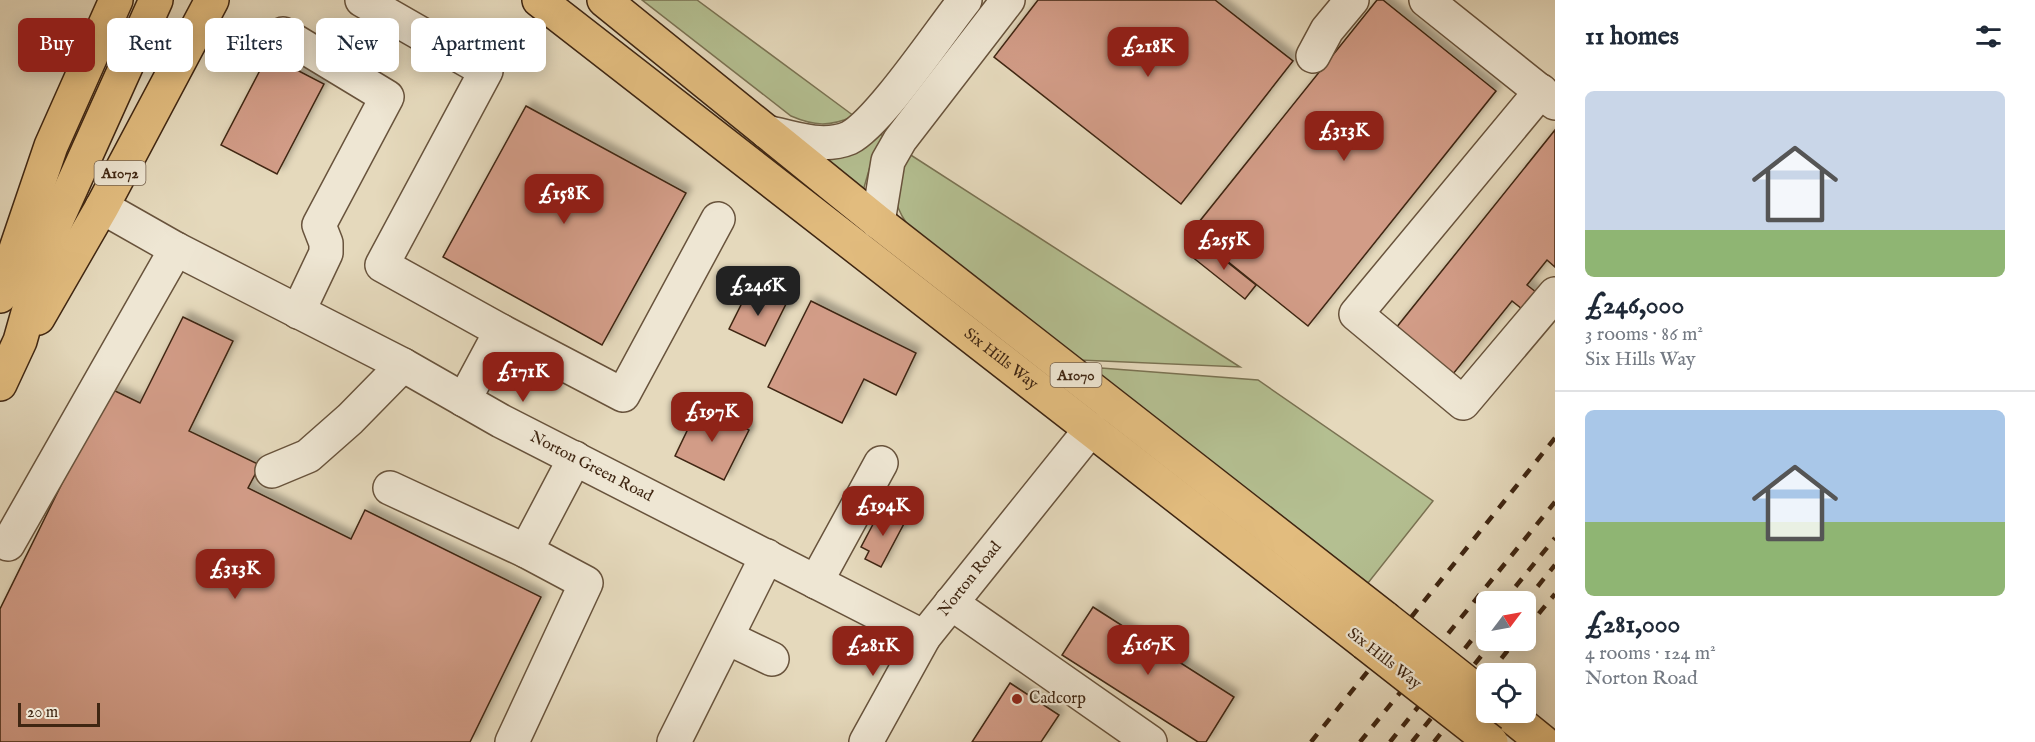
<!DOCTYPE html>
<meta charset="utf-8">
<style>
:root{--surface:#fff;--page:#f2f2f3;--text:#1f2937;--muted:#747a83;--line:#e0e1e3;--accent:#8f2418}
body{margin:0;font-family:"IM FELL English",serif;background:var(--page);color:var(--text);height:100vh;display:flex;flex-direction:column;font-size:22px;white-space:nowrap}
*{box-sizing:border-box;margin:0}
p{font-size:20px;color:var(--muted)}
.icon{flex:none;width:33px;height:33px;fill:none;stroke:currentColor;stroke-width:2;stroke-linecap:round;stroke-linejoin:round}
.map{position:relative;flex:1;overflow:hidden}
.sheet{display:flex;flex-direction:column;background:var(--surface);width:480px}
.sheet>*{flex:none}
.top-card{position:absolute;left:18px;top:18px;width:570px;height:54px;display:flex;gap:12px}
.needle{width:39px;rotate:58deg}
.fabs{position:absolute;left:1476px;top:591px;display:grid;gap:12px}
.fabs a{display:grid;place-items:center;width:60px;height:60px;border-radius:9px;background:var(--surface);box-shadow:0 3px 15px #0003;font-size:30px}
.scale{position:absolute;left:18px;bottom:15px;width:82px;box-sizing:border-box;padding-left:6px;border:3px solid #3f2612;border-top:0;font-size:16px;line-height:21px;white-space:nowrap;color:#3f2612;-webkit-text-stroke:4px #eee6d3;paint-order:stroke}
.price{position:absolute;translate:-50% -51px;padding:0 14px;border-radius:12px;background:var(--accent);color:#fff;font-size:20px;line-height:39px;filter:drop-shadow(0 2px 3px #0008)}
.price::after{content:'';position:absolute;left:50%;top:36px;width:18px;height:14px;margin-left:-9px;background:inherit;clip-path:polygon(0 0,100% 0,50% 100%)}
.price.on{background:#222;color:#fff}
ul{padding:0;list-style:none}
li{display:grid;align-content:center;gap:12px;height:318px;padding:0 30px}
li+li{border-top:2px solid var(--line)}
li span{display:grid;place-items:center;height:186px;border-radius:9px;color:#555}
li>.icon{margin-inline-start:auto}
span .icon{width:108px;height:108px;fill:#fffc;stroke-width:1}
li b{font-size:26px}
h2{display:flex;justify-content:space-between;align-items:center;height:72px;padding:0 30px;font-size:26px}
.tag{padding:0 21px;border-radius:9px;background:var(--surface);box-shadow:0 3px 15px #0003;font-size:21px;line-height:54px}
.tag.on{background:var(--accent);color:#fff}
main{display:flex;flex:1;min-height:0}
.map>svg:first-child{display:block}
.green{fill:#b4bf91;stroke:#7a7252;stroke-width:1.5}
.building{fill:#d29c87;stroke:#3f2612;stroke-width:1.5;filter:url(#shadow)}
.lines{fill:none;stroke-linecap:round;stroke-linejoin:round}
.minor-casing{stroke:#68533c;stroke-width:36}
.major-casing{stroke:#3f2612;stroke-width:36}
.minor{stroke:#eee6d3;stroke-width:33}
.major{stroke:#e2bc7e;stroke-width:33}
.rail{stroke:#3f2612;stroke-width:4.5;stroke-dasharray:10 10;stroke-linecap:butt}
.major-bridge-casing{stroke:#3f2612;stroke-width:36;stroke-linecap:butt}
.major-bridge{stroke:#e2bc7e;stroke-width:33}
.poi-dot{fill:#8f2418;stroke:#eee6d3;stroke-width:2}
.labels{text-anchor:middle;dominant-baseline:central;stroke-width:4.5;stroke-linejoin:round;paint-order:stroke}
.shield{fill:#eee6d3;stroke:#74604c;stroke-width:1.5}
.shield-label{font-size:15px;font-weight:bold;fill:#3f2612}
.street-label{font-size:16px;fill:#3f2612;stroke:#eee6d3}
.poi-label{font-size:16px;fill:#3f2612;stroke:#eee6d3;text-anchor:start}
</style>
<main>
<div class="map">
<svg width="1555" height="742" viewBox="0 0 1555 742">
<defs>
<filter id="shadow"><feDropShadow dx="5.5" dy="-5.5" stdDeviation="3" flood-color="#0004"/></filter>
</defs>
<rect width="100%" height="100%" fill="#e5d9bc"/>
<filter id="stains"><feTurbulence type="fractalNoise" baseFrequency=".00333" numOctaves="4"/><feColorMatrix values="0 0 0 0 .2 0 0 0 0 .09 0 0 0 0 .02 0 0 0 .5 -.17"/></filter>
<radialGradient id="worn" r=".72"><stop offset=".6" stop-color="#630" stop-opacity="0"/><stop offset="1" stop-color="#630" stop-opacity=".3"/></radialGradient>
<!-- green -->
<g class="green">
<path d="M 642,0 L 697,0 L 854,116 C 830,127 814,126 791,116 Z"/>
<polygon points="875,131 887,138 871,163 863,191 825,160 839,157"/>
<path d="M 903,150 L 1240,367 L 1079,360 L 907,224 C 887,195 896,181 903,150 Z"/>
<polygon points="1101,368 1258,380 1433,501 1368,583 1094,370"/>
</g>
<!-- building -->
<g class="building">
<polygon points="1038,0 1215,0 1293,61 1181,204 994,57"/>
<polygon points="1377,0 1383,0 1496,91 1308,326 1191,232"/>
<polygon points="268,55 324,84 277,174 221,145"/>
<polygon points="526,106 686,193 602,345 443,257"/>
<polygon points="1555,130 1555,267 1547,260 1527,285 1541,296 1527,313 1512,301 1453,374 1396,328"/>
<polygon points="1202,242 1256,285 1245,299 1191,256"/>
<polygon points="750,287 786,304 765,346 729,329"/>
<polygon points="811,301 916,353 896,395 864,379 842,423 768,387"/>
<polygon points="183,317 233,341 189,431 260,465 248,488 351,539 365,510 541,597 470,742 0,742 0,609 109,388 140,403"/>
<polygon points="699,406 749,430 724,480 675,456"/>
<polygon points="891,509 907,518 881,567 865,559 869,551 861,547 879,513 887,518"/>
<polygon points="1093,607 1234,697 1206,742 1198,742 1062,655"/>
<polygon points="1010,683 1059,715 1041,742 972,742"/>
</g>
<g class="lines">
<!-- minor casing -->
<g class="minor-casing">
<g id="minor">
<polyline points="362,0 486,71 382,265 501,331 464,400"/>
<polyline points="1426,0 1555,103"/>
<polyline points="283,34 387,97 319,225 326,243 326,253 298,312"/>
<polyline points="1313,56 1327,30 1352,0"/>
<polyline points="1541,91 1356,314 1463,403 1555,294"/>
<path d="M 767,132 C 792,138 823,149 849,138 C 879,123 941,30 965,0"/>
<path id="s1" d="M 102,207 L 176,249 L 403,365 L 501,421 L 924,637"/>
<polyline points="878,222 888,161 900,140 1008,0"/>
<polyline points="501,331 623,395 718,219"/>
<polyline points="272,471 308,456 350,419 403,365"/>
<polyline points="390,488 526,551 575,458"/>
<polyline points="8,544 176,249"/>
<polyline points="816,582 881,463"/>
<polyline points="951,603 1150,742"/>
<polyline points="728,638 772,659"/>
<polyline points="512,742 586,583 526,551"/>
<polyline points="674,742 767,556"/>
<path id="s2" d="M 866,742 L 924,637 L 1091,429"/>
</g>
</g>
<!-- major casing -->
<g class="major-casing">
<g id="major">
<path id="s3" d="M 539,0 L 1365,643"/>
<polyline points="604,0 878,222 1385,618"/>
<polyline points="0,296 51,146 116,0"/>
<polyline points="38,318 102,207 212,0"/>
<polyline points="0,384 20,341 50,235 156,0"/>
<polyline points="1506,712 1543,742"/>
</g>
</g>
<!-- minor -->
<use href="#minor" class="minor"/>
<!-- major -->
<use href="#major" class="major"/>
<!-- rail -->
<g class="rail">
<polyline points="1503,602 1555,538"/>
<polyline points="1525,602 1555,565"/>
<polyline points="1526,629 1555,594"/>
<polyline points="1489,674 1516,640"/>
<polyline points="1311,742 1555,438"/>
<polyline points="1360,742 1555,502"/>
<polyline points="1390,742 1486,622"/>
<polyline points="1412,742 1494,640"/>
<polyline points="1434,742 1486,676"/>
</g>
<!-- major-bridge casing -->
<g class="major-bridge-casing">
<g id="major-bridge">
<polyline points="1385,618 1486,698"/>
<polyline points="1365,643 1491,742"/>
</g>
</g>
<!-- major-bridge -->
<use href="#major-bridge" class="major-bridge"/>
</g>
<!-- markers -->
<circle class="poi-dot" cx="1017" cy="699" r="6"/>
<g class="labels">
<!-- shield labels -->
<g class="shield">
<rect x="94.5" y="161" width="51" height="24" rx="4.5"/>
<rect x="1050.5" y="363" width="51" height="24" rx="4.5"/>
</g>
<g class="shield-label">
<text x="120" y="173">A1072</text>
<text x="1076" y="375">A1070</text>
</g>
<!-- street labels -->
<g class="street-label">
<text stroke="none"><textPath href="#s3" startOffset="585">Six Hills Way</textPath></text>
<text stroke="none"><textPath href="#s1" startOffset="554">Norton Green Road</textPath></text>
<text stroke="none"><textPath href="#s2" startOffset="194">Norton Road</textPath></text>
<text transform="translate(1384 659) rotate(38)">Six Hills Way</text>
</g>
<!-- poi labels -->
<g class="poi-label">
<text x="1029" y="699">Cadcorp</text>
</g>
</g>
<rect width="100%" height="100%" filter="url(#stains)"/>
<rect width="100%" height="100%" fill="url(#worn)"/>
</svg>
<div class="fabs">
<a><svg class="needle" viewBox="-14 -14 28 28"><path d="M0-13l5 13h-10z" fill="#e53935"/><path d="M0 13l5-13h-10z" fill="#747a83"/></svg></a>
<a><svg class="icon" aria-label="locate" viewBox="0 0 24 24"><circle cx="12" cy="12" r="6"/><path d="M12 2v4M12 18v4M2 12h4M18 12h4"/></svg></a>
</div>
<div class="scale">20 m</div>
<b class="price" style="left:1148px;top:78px">£218K</b>
<b class="price" style="left:1344px;top:162px">£313K</b>
<b class="price" style="left:564px;top:225px">£158K</b>
<b class="price" style="left:1224px;top:271px">£255K</b>
<b class="price on" style="left:758px;top:317px">£246K</b>
<b class="price" style="left:523px;top:403px">£171K</b>
<b class="price" style="left:712px;top:443px">£197K</b>
<b class="price" style="left:883px;top:537px">£194K</b>
<b class="price" style="left:235px;top:600px">£313K</b>
<b class="price" style="left:1148px;top:676px">£167K</b>
<b class="price" style="left:873px;top:677px">£281K</b>
<div class="top-card">
<a class="tag on">Buy</a>
<a class="tag">Rent</a>
<a class="tag">Filters</a>
<a class="tag">New</a>
<a class="tag">Apartment</a>
</div>
</div>
<section class="sheet">
<h2>11 homes<svg class="icon" aria-label="filters" viewBox="0 0 24 24"><path d="M4 7h16M4 17h16"/><circle cx="9" cy="7" r="2"/><circle cx="15" cy="17" r="2"/></svg></h2>
<ul>
<li><span style="background:linear-gradient(#c9d6e8 75%,#8fb573 0)"><svg class="icon" aria-label="home" viewBox="0 0 24 24"><path d="M3 11l9-7 9 7M6 9v11h12V9"/></svg></span><div><b>£246,000</b><p>3 rooms · 86 m²</p><p>Six Hills Way</p></div></li>
<li><span style="background:linear-gradient(#a9c7e8 60%,#8fb573 0)"><svg class="icon" aria-label="home" viewBox="0 0 24 24"><path d="M3 11l9-7 9 7M6 9v11h12V9"/></svg></span><div><b>£281,000</b><p>4 rooms · 124 m²</p><p>Norton Road</p></div></li>
</ul>
</section>
</main>
